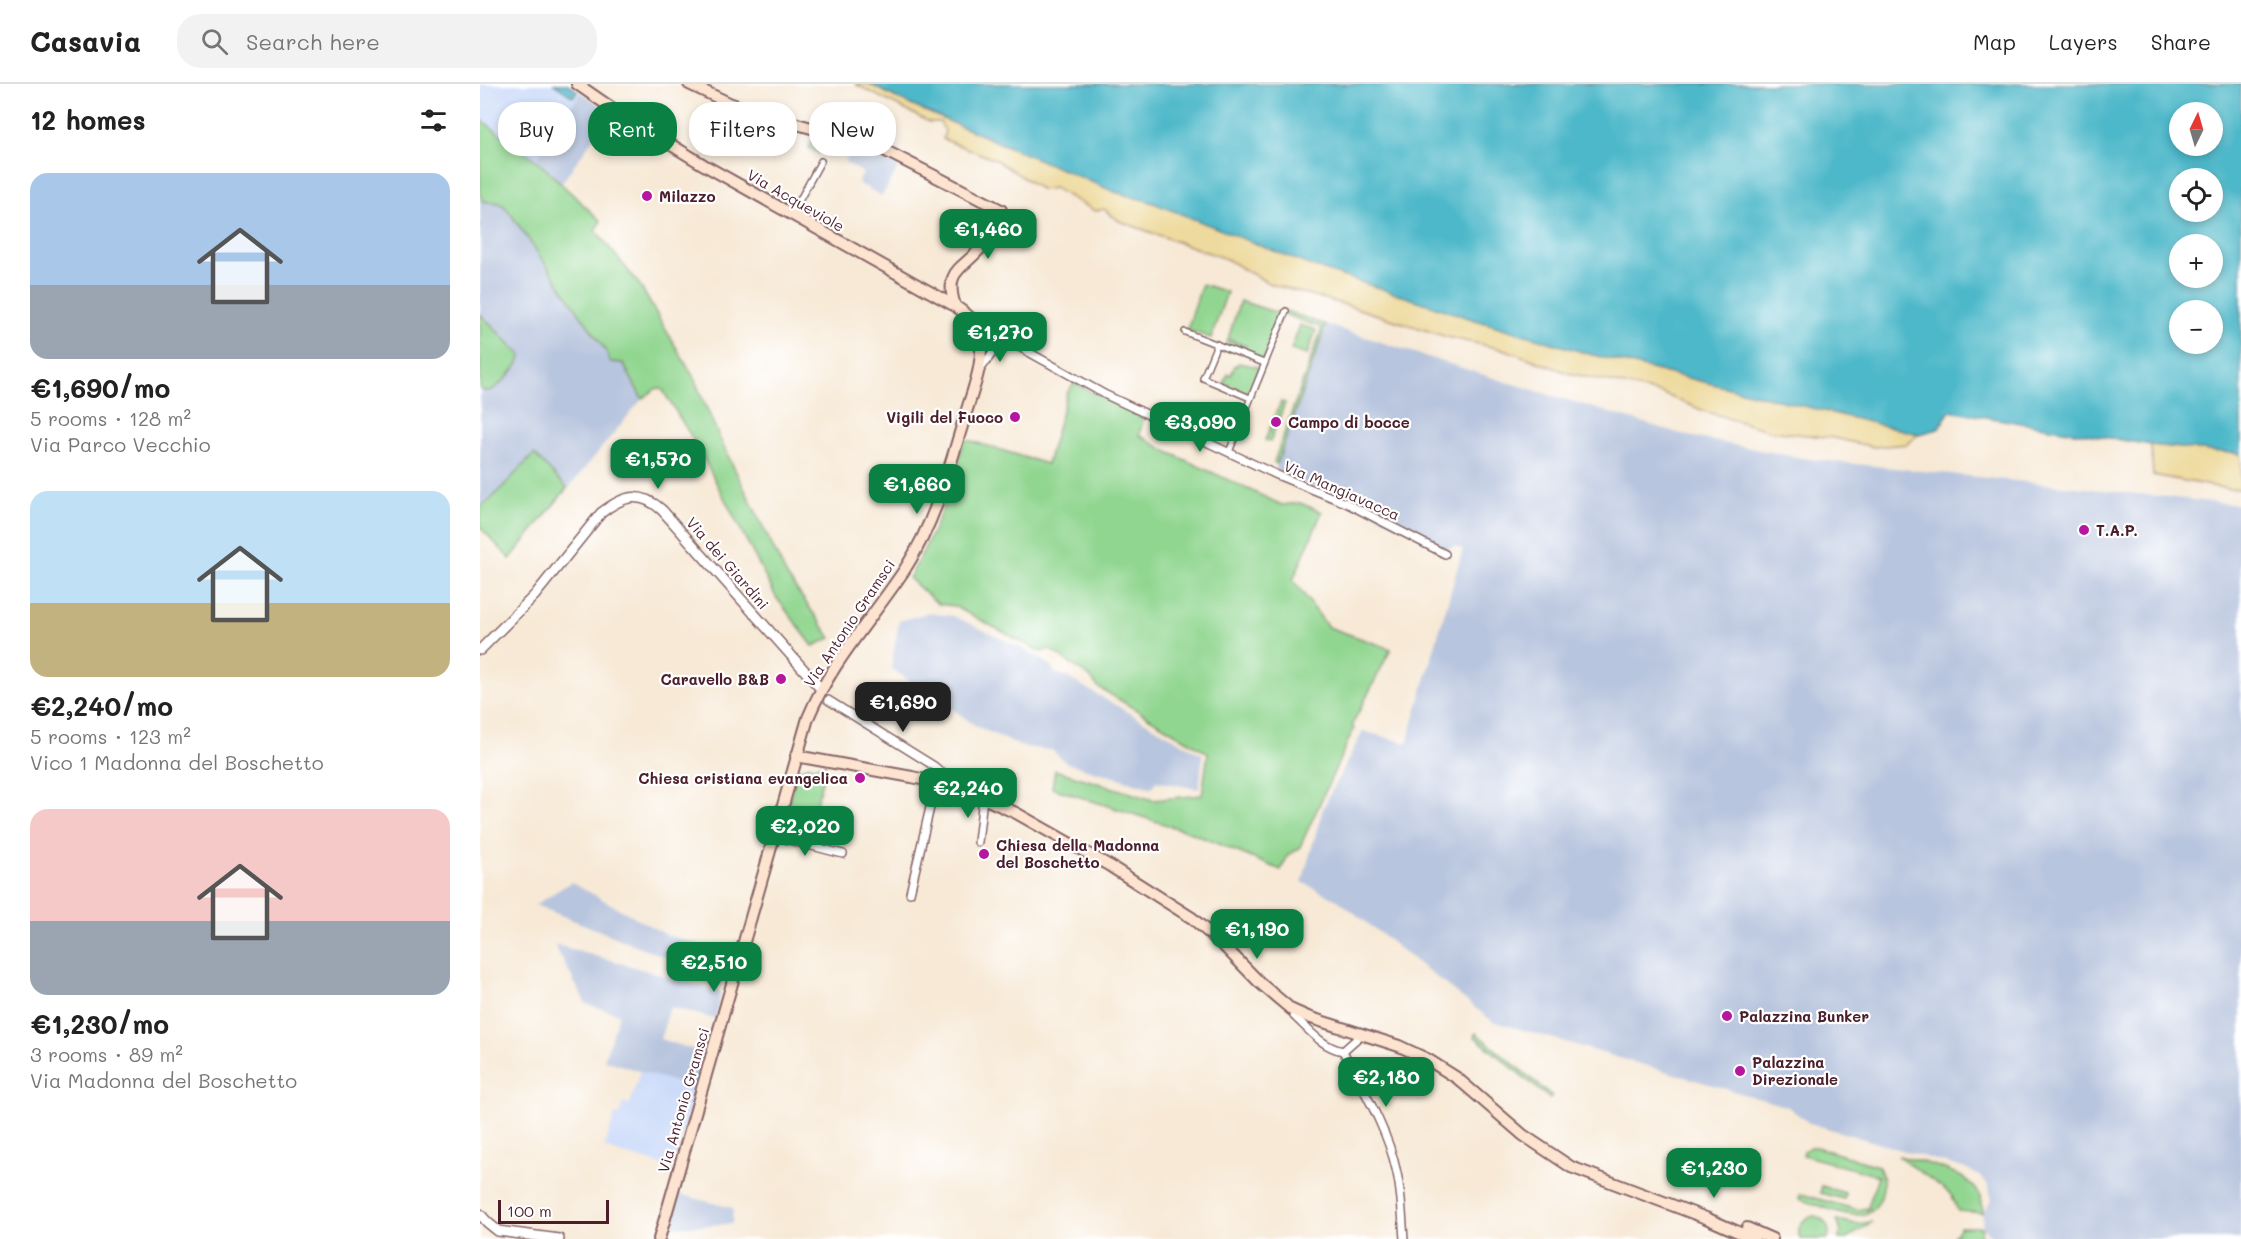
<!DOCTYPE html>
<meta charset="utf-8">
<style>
:root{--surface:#fff;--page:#f2f2f2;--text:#222;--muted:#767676;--line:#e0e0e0;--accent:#0b8043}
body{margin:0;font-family:Mali,sans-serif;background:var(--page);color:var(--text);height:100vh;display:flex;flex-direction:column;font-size:22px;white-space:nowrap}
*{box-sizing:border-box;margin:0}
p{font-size:20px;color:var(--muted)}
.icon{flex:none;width:33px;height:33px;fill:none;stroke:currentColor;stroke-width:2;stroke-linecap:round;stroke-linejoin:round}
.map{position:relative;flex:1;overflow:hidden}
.panel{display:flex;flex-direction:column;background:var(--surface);width:480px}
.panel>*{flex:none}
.banner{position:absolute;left:18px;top:18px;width:570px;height:54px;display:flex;gap:12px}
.needle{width:39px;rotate:5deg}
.fabs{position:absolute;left:1689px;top:18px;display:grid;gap:12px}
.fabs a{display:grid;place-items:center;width:54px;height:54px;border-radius:50%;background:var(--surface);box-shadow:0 3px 9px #0003;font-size:30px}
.scale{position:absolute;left:18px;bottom:15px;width:111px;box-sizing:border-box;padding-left:6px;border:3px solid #4a1f2b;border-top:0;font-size:16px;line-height:21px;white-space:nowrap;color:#4a1f2b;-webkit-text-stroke:4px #fff;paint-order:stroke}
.price{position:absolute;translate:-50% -51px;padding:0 14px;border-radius:12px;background:var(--accent);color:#fff;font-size:20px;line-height:39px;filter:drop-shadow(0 2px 3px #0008)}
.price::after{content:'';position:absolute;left:50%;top:36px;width:18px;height:14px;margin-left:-9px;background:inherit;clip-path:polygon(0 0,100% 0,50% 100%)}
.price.active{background:#222;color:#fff}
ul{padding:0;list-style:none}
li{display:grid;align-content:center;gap:12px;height:318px;padding:0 30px}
li span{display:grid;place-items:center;height:186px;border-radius:18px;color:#555}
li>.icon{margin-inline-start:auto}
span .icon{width:108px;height:108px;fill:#fffc;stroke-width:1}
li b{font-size:26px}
h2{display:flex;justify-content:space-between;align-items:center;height:72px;padding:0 30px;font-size:26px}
.pill{padding:0 21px;border-radius:24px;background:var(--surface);box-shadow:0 3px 9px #0003;font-size:21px;line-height:54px}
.pill.active{background:var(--accent);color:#fff}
header{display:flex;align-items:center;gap:36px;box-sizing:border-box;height:84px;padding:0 30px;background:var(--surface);border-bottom:2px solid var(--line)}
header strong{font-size:28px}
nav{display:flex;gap:33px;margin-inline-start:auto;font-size:21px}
.search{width:420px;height:54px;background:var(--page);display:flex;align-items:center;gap:15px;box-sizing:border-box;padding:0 21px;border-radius:24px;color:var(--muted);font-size:22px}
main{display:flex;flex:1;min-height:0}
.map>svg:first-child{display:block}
.built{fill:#ccdbf9}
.industrial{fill:#b8c5de}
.green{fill:#91d690;stroke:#6e7a5e;stroke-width:1.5}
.sand{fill:#eeda9e;stroke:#9c7c64;stroke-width:1.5}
.water{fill:#4db8c9;stroke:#4c6c7a;stroke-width:1.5;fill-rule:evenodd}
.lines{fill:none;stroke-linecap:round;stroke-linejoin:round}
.pedestrian-casing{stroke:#876667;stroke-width:8}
.minor-casing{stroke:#876667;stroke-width:10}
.tertiary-casing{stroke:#876667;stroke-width:12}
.secondary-casing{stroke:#876667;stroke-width:14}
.pedestrian{stroke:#fff;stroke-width:5}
.minor{stroke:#fff;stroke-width:7}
.tertiary{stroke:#fff;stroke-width:9}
.secondary{stroke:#fde4d1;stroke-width:10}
.poi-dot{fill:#b5179e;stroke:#fff;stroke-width:2}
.labels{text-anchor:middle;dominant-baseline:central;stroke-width:4.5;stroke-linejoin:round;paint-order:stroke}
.poi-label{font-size:15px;font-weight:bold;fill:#4a1f2b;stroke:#fff;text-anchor:start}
.street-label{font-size:15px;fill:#4a1f2b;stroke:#fff}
</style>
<header>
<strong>Casavia</strong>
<div class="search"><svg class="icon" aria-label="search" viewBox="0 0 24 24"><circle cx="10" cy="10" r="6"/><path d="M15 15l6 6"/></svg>Search here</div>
<nav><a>Map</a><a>Layers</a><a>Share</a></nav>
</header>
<main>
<section class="panel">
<h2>12 homes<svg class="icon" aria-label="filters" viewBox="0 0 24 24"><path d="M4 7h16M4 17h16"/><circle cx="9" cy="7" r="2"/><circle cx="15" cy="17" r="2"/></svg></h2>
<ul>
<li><span style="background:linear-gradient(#a9c7e8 60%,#9aa5b1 0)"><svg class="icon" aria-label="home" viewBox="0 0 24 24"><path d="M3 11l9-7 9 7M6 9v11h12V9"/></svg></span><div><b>€1,690/mo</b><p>5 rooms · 128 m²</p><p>Via Parco Vecchio</p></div></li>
<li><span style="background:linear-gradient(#bfe0f5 60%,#c2b280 0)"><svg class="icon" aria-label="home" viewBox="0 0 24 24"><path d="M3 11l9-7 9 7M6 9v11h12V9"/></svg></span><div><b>€2,240/mo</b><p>5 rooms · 123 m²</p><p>Vico 1 Madonna del Boschetto</p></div></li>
<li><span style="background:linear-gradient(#f6c9c9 60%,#9aa5b1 0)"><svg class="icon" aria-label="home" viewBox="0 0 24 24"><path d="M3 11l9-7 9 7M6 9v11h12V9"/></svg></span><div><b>€1,230/mo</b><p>3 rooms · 89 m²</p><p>Via Madonna del Boschetto</p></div></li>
</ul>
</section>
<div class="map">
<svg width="1761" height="1155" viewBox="0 0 1761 1155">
<rect width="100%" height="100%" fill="#fff"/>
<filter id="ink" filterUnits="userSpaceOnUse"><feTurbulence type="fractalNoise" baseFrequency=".0167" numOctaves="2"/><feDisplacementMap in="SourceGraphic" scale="12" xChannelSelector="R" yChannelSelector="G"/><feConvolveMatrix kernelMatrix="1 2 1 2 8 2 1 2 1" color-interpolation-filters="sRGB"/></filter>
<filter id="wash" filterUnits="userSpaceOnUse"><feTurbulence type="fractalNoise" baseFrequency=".008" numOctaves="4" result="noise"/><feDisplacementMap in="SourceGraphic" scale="24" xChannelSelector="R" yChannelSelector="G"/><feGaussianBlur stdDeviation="1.35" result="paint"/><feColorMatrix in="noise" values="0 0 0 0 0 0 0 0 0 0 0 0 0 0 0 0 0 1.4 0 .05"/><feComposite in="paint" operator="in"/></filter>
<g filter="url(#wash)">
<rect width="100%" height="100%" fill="#f7e9d6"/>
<!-- built -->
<g class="built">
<polygon points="0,0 90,0 101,8 56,76 0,35"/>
<polygon points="160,987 217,1005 192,1084 124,1064 135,1030 140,1031 143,1019 150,1020"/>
</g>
<!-- industrial -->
<g class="industrial">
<polygon points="101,8 131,29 81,100 56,76"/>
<polygon points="374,63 396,70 420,81 402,112 378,99 383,89 365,78"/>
<polygon points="0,92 102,205 162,315 30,475 0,443"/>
<polygon points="847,241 1020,296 1208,352 1321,374 1761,421 1761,1155 1510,1155 1511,1151 1502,1143 1503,1128 1512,1115 1507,1100 1498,1091 1483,1084 1329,1039 1308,1023 1012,937 859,817 822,798 843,724 883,647 927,659 983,465 974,462 966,466 868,416 828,401 795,386"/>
<polygon points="447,529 473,532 537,562 569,580 575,589 585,592 723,671 719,705 676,697 672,704 586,679 572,666 542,663 496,642 471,624 474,603 431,598 411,584 419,537"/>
<polygon points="91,798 185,850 252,871 246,891 180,871 55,821"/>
<polygon points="74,860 241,908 235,935 190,923 180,955 225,969 217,1005 124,976 139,930 106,920"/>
<polygon points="198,1110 253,1124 252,1140 189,1143"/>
</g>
<!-- green -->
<g class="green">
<polygon points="0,35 56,76 121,137 115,146 159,200 213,292 240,355 307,492 351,554 333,562 296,513 216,360 182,305 177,304 162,315 143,279 130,278 126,267 28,126 20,119 2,117 0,107"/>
<polygon points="334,53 341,57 342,62 339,69 329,64"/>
<polygon points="360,59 369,62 368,66 349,72 354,62"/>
<polygon points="722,200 747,208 731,254 707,246"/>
<polygon points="760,217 801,230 784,276 746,262 747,257 767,262 748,255"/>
<polygon points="806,227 846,241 797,380 794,378 842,244 804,230"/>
<path d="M 0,230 L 41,271 C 41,280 18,305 9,307 C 5,308 4,307 0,305 Z"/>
<polygon points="820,241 836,246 827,271 811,266"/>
<polygon points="758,279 779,283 769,310 744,299 748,290 751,291 755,281 757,282"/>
<path d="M 594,299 L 664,334 L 659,351 L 686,367 L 802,421 L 820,419 L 842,428 L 813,496 L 848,543 L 911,565 L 872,641 L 874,644 L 819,765 L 808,771 L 801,786 L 709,748 L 572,704 L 575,686 L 673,716 L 722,711 L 728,669 L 618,603 L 610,593 L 569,565 L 561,568 L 474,522 L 458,520 L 429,494 C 455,447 472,408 484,355 L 567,380 L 587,309 Z"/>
<polygon points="801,318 805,319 790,358 785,356"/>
<polygon points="54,370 87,404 30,475 0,443 0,422 10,416"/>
<polygon points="346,681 334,729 308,722 316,689 326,682"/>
<polygon points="996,949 1072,1012 1070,1015 994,952"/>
<path d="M 1330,1063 L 1336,1063 L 1398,1082 C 1407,1096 1404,1117 1391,1127 L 1388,1123 L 1398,1092 L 1323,1071 L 1324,1067 Z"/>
<polygon points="1196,1072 1206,1074 1205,1078 1246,1092 1249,1097 1195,1075"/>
<path d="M 1418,1072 C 1443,1078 1491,1087 1501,1114 C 1503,1119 1502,1124 1503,1129 L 1478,1127 L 1472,1112 L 1467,1107 Z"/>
<polygon points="1342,1102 1365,1109 1364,1115 1340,1109"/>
<path d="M 1320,1110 L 1378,1126 L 1386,1124 L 1389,1128 C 1377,1138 1334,1120 1319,1115 Z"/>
<path d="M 1335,1132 C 1346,1135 1351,1144 1348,1155 L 1320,1155 C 1316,1143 1322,1134 1335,1132 Z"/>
<polygon points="1357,1136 1377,1140 1392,1138 1367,1155 1359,1155 1361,1148"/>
<polygon points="1480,1143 1502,1143 1500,1155 1472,1155"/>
</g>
<!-- sand -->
<g class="sand">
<polygon points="375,0 389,0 431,21 635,108 671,118 986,233 1109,270 1439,350 1427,360 1394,363 1354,354 1291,347 1224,327 1181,309 1088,289 1026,266 967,253 863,220 790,200 746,175 639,137 624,125 615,127 574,104 562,106 516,76 463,55 465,47 460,38 449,38"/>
<polygon points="1671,361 1761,370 1761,405 1748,405 1673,391"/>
</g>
<!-- water -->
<g class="water">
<polygon points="74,0 88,0 97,7 93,13"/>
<path d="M 389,0 L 1761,0 L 1761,370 L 1671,361 L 1470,327 L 1458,345 L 1439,350 L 1109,270 L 986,233 L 829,181 L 671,118 L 635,108 L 431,21 ZM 1700,28 L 1732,28 L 1732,62 L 1700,62 ZM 1700,94 L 1732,94 L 1732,128 L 1700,128 ZM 1700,160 L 1732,160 L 1732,194 L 1700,194 ZM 1700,226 L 1732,226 L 1732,260 L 1700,260 Z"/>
</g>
</g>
<g filter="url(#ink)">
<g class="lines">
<!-- pedestrian casing -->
<g class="pedestrian-casing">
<g id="pedestrian">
<polyline points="312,130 341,77"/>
<polyline points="705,248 784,279"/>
<polyline points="737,260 723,294 770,314"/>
<polyline points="749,368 806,227"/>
</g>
</g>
<!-- minor casing -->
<g class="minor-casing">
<g id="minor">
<polyline points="495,236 523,254 626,311 797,391 866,419 965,470"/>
<polyline points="500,286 523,254"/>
<polyline points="348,616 454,682 479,703"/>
<polyline points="293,752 363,770"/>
<polyline points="498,758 503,714"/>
<polyline points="430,809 456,698"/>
<path d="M 812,927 L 814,932 C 829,946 842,963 863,967 C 882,1004 907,1044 916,1085 C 922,1108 922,1132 924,1155"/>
<polyline points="863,967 881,951"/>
</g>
</g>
<!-- tertiary casing -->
<g class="tertiary-casing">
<g id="tertiary">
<path d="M 0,566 L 55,511 L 121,429 C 143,412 160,406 182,426 L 341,605"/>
<polyline points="0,1130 7,1138 18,1147 79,1155"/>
</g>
</g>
<!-- secondary casing -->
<g class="secondary-casing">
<g id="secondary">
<path d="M 97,0 L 139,29 L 224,81 L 475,222 C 486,230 498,237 500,252 C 505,278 492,308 485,332 C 469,385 455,438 425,485 C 392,535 351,578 328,634 L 179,1155"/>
<path d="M 209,0 L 249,19 L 275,28 L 398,63 L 521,126 C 516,137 511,151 504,160 C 484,186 463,184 475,222"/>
<polyline points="316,672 432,693 481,704 536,729 630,782 712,834 744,862 780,899 812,926 828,933 919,962 947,975 977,994 1043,1051 1091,1083 1226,1134 1274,1155"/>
<polyline points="1267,1144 1292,1155"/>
</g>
</g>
<!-- pedestrian -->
<use href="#pedestrian" class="pedestrian"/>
<!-- minor -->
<use href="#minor" class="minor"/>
<!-- tertiary -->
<use href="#tertiary" class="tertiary"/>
<!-- secondary -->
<use href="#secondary" class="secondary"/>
</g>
</g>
<!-- markers -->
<g class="poi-dot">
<circle cx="167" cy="112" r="6"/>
<circle cx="535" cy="333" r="6"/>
<circle cx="796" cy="338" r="6"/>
<circle cx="1604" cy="446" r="6"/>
<circle cx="301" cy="595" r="6"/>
<circle cx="380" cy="694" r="6"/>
<circle cx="504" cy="770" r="6"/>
<circle cx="1247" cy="932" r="6"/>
<circle cx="1260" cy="987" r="6"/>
</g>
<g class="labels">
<!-- poi labels -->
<g class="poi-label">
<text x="179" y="112">Milazzo</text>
<text x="523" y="333" text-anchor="end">Vigili del Fuoco</text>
<text x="808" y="338">Campo di bocce</text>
<text x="1616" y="446">T.A.P.</text>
<text x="289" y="595" text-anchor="end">Caravello B&amp;B</text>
<text x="368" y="694" text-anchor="end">Chiesa cristiana evangelica</text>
<text x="516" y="761">Chiesa della Madonna<tspan x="516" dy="17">del Boschetto</tspan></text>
<text x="1259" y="932">Palazzina Bunker</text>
<text x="1272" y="978">Palazzina<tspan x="1272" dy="17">Direzionale</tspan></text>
</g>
<!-- street labels -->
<g class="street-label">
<text transform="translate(316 116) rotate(30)">Via Acqueviole</text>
<text transform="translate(862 406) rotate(24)">Via Mangiavacca</text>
<text transform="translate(248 479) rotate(49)">Via dei Giardini</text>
<text transform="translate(369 539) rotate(-56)">Via Antonio Gramsci</text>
<text transform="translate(203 1016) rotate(-74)">Via Antonio Gramsci</text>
</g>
</g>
</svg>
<div class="fabs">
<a><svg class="needle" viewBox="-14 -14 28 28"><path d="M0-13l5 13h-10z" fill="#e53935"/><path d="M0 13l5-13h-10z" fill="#767676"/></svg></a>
<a><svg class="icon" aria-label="locate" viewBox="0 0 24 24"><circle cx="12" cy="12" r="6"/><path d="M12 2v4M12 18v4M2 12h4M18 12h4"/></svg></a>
<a>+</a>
<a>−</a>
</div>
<div class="scale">100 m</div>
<b class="price" style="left:508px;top:176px">€1,460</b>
<b class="price" style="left:520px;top:279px">€1,270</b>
<b class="price" style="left:720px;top:369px">€3,090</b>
<b class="price" style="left:178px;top:406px">€1,570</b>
<b class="price" style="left:437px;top:431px">€1,660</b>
<b class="price active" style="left:423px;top:649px">€1,690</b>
<b class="price" style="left:488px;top:735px">€2,240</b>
<b class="price" style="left:325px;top:773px">€2,020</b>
<b class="price" style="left:777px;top:876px">€1,190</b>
<b class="price" style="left:234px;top:909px">€2,510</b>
<b class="price" style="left:906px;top:1024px">€2,180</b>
<b class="price" style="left:1234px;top:1115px">€1,230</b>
<div class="banner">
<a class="pill">Buy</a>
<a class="pill active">Rent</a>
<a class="pill">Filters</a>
<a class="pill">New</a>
</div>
</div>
</main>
